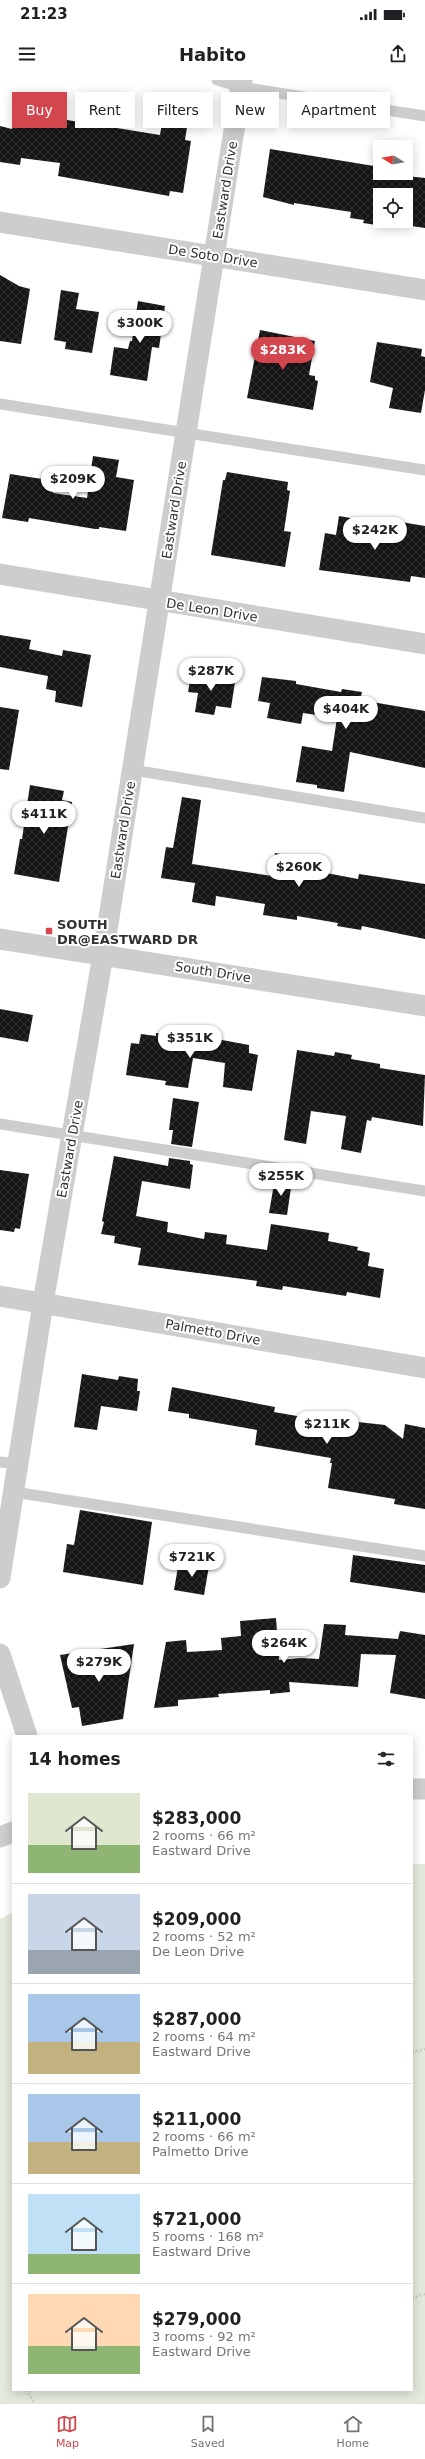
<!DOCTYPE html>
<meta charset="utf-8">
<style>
:root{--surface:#fff;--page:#f2f2f2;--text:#202124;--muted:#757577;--line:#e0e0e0;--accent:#d4464e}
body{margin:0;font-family:"DejaVu Sans",sans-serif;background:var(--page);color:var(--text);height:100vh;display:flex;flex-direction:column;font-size:15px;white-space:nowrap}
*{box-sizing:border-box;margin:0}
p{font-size:13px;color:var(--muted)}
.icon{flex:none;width:22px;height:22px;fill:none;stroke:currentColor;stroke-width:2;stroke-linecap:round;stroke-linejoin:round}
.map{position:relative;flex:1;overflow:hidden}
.sheet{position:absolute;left:12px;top:1655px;width:401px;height:656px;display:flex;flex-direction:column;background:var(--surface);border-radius:0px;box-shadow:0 2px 10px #0003}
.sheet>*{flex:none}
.top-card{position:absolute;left:12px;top:12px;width:401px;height:36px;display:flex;gap:8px}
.needle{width:26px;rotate:281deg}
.tools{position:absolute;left:373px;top:60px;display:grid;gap:8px}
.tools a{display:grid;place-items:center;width:40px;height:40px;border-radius:0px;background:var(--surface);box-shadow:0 2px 10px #0003;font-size:20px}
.price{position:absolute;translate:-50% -34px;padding:0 9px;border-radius:14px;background:#fff;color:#222;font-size:13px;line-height:26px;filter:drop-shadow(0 1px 2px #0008)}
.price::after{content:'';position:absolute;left:50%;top:24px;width:12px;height:9px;margin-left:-6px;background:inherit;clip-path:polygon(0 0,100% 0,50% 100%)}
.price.on{background:var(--accent);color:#fff}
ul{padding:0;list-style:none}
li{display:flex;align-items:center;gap:12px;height:100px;padding:0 16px}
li+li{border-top:1px solid var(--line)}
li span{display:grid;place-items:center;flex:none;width:112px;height:80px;border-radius:0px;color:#555}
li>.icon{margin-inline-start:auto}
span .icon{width:48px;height:48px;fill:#fffc;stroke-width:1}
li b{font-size:17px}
h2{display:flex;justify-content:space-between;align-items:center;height:48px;padding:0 16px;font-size:17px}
.pill{padding:0 14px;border-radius:0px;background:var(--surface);box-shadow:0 2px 10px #0003;font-size:14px;line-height:36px}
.pill.on{background:var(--accent);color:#fff}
.status{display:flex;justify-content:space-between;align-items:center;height:28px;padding:0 20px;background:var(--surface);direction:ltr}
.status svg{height:11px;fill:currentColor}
header{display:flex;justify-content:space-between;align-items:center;height:52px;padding:0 16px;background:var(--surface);font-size:18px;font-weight:800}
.tab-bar{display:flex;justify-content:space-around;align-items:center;height:56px;border-top:1px solid var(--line);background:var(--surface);font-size:11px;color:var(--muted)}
.tab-bar a{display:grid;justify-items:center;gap:2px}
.tab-bar .on{color:var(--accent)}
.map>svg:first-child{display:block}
.green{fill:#e3e9dd}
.building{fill:url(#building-cross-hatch);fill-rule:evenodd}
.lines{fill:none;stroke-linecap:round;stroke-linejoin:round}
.path{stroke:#cacaca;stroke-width:2.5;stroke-dasharray:2 2;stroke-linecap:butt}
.lane{stroke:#cdcdcd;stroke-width:11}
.street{stroke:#cdcdcd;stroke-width:21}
.poi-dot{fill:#d4464e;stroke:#fff;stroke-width:1.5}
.labels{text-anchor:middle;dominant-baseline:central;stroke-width:4;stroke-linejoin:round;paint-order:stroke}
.street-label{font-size:13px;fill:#303030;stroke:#fff}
.poi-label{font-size:13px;font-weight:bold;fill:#303030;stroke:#fff;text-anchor:start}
</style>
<div class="status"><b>21:23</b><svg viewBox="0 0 49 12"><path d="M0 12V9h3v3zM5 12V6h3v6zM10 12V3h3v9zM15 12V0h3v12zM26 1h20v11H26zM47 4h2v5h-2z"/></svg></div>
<header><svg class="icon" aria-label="menu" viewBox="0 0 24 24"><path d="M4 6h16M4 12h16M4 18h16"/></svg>Habito<svg class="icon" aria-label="share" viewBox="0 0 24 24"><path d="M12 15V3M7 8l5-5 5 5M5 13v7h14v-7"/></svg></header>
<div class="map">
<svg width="425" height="2323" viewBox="0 0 425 2323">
<defs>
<pattern id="building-cross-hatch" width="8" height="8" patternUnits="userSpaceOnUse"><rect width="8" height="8" fill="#171717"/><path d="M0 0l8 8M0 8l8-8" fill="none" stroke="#303030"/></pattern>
</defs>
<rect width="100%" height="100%" fill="#fff"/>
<!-- green -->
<polygon class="green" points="412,1784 425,1784 425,2323 0,2323 0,1839 13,1832 13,2310 412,2310"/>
<!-- building -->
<g class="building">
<polygon points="163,37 188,41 185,60 191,61 183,113 170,111 169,116 58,96 60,83 21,78 20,85 0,82 0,46 12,49 13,43 24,45 25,38 67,44 67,40 160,55"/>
<path d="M 270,69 L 374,86 L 374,90 L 380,93 L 425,98 L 425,148 L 391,143 L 390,147 L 363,143 L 364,140 L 350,138 L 351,132 L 294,123 L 294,125 L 263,117 ZM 380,115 L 406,115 L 406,141 L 380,141 Z"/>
<polygon points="0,195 19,206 30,209 21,264 0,261"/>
<polygon points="61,210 79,213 76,229 99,232 92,273 65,269 66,262 54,260"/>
<polygon points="138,221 165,226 159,268 152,267 147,301 110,295 114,267 128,269 130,261 132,261"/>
<polygon points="260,250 315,261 309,295 315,296 315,300 318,301 313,330 247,318"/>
<polygon points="377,262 422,269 421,276 425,277 425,310 421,333 389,328 393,308 370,302"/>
<polygon points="93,376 119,380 116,397 134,400 126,451 99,447 99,449 95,449 29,438 28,442 2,438 10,394 55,401 53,413 87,418"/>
<polygon points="227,392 288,402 287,410 290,411 284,451 291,452 285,487 211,475 223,400 225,400"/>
<polygon points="339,436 356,439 355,443 394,450 395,441 425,446 425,498 411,496 410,502 319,490 325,453 336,455"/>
<polygon points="0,555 31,560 29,569 62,576 63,570 91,575 82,627 55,622 56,611 46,609 48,596 0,587"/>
<polygon points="192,590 217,593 216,599 235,602 231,628 216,626 214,635 195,632 198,613 188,612"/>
<polygon points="262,597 296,601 296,604 341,612 342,609 362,612 360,620 425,631 425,688 350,672 344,712 317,708 317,705 296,702 302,666 332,671 337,638 303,633 301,644 267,638 270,623 258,621"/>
<polygon points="0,627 19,630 9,690 0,689"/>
<polygon points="30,705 64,711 62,720 72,722 59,802 14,794 20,759 22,759"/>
<polygon points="182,717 201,720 192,784 272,796 275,773 312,779 311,787 322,789 321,792 358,799 359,794 425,804 425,859 362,846 361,850 337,846 338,843 297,836 297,840 263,835 265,824 216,816 215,826 192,822 195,803 161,798 166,767 173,768"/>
<polygon points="0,929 33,935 28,962 0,957"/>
<polygon points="179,952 249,965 249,973 258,975 252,1011 223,1007 225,983 193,978 188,1008 165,1005 166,1001 126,995 131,963 139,964 141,954 156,956 156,953 178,956"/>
<polygon points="297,970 334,976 335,972 352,975 351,979 380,984 380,988 425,995 423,1046 372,1037 371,1041 367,1040 361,1073 341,1069 346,1036 311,1031 306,1064 284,1060"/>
<polygon points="173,1018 199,1022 192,1067 171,1064 173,1050 169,1050"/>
<polygon points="114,1076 168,1086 169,1078 190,1081 190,1084 193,1085 190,1109 142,1101 136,1136 168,1142 167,1152 204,1159 205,1152 227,1155 226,1164 267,1170 271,1144 329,1153 328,1161 358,1167 357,1170 370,1173 368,1186 384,1189 380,1218 347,1212 346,1216 283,1206 282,1210 256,1206 257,1201 138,1185 141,1168 114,1163 115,1156 101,1154 104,1142 102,1141"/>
<polygon points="0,1090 29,1094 20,1149 15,1148 14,1152 0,1150"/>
<polygon points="275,1098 292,1101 287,1135 269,1133"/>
<polygon points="82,1294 118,1300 119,1296 138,1299 137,1311 140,1311 137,1331 101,1326 97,1350 74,1347"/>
<polygon points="172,1307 275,1327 274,1332 349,1345 349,1341 385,1345 403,1359 405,1344 425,1348 425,1429 394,1424 395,1419 328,1408 332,1383 330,1383 331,1378 255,1365 257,1350 189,1338 189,1334 168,1331"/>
<polygon points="80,1430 152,1442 143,1505 63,1492 67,1464 74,1465"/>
<polygon points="353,1475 425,1485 425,1513 350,1502"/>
<polygon points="179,1481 209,1486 204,1515 174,1510"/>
<polygon points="276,1538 279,1580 301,1578 319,1579 324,1544 346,1545 345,1555 398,1559 400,1551 425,1555 425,1619 390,1613 396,1575 361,1574 358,1607 289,1602 290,1612 270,1614 270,1610 218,1614 219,1617 178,1620 178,1626 154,1628 166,1562 186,1560 187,1572 222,1570 221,1558 241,1556 240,1541"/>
<polygon points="134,1564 123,1639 82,1646 79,1627 72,1628 60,1575"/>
</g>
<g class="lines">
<!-- path -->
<g class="path">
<polyline points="412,1972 425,1969"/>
<polyline points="412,2218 425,2214"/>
<polyline points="26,2310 35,2323"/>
</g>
<!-- lane -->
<g class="lane">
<polyline points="217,0 241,7 425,36"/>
<polyline points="0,324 425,390"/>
<polyline points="133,690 425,738"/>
<polyline points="0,1044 425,1111"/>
<polyline points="0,1382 18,1384"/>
<polyline points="14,1412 425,1476"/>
</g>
<!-- street -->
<g class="street">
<polyline points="0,142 425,210"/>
<polyline points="0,494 425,564"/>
<polyline points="0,859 425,926"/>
<polyline points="0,1216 425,1288"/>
<polyline points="0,1498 43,1223 103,875 242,0"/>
<polyline points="0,1574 27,1656"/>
<polyline points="412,1709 425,1709"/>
<polyline points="0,1757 13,1752"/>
</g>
</g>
<!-- markers -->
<rect class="poi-dot" x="45" y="847" width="8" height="8" rx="2"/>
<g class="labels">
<!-- street labels -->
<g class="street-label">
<text transform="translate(225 110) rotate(-81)">Eastward Drive</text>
<text transform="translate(213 176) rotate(9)">De Soto Drive</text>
<text transform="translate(174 430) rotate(-81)">Eastward Drive</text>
<text transform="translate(212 530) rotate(9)">De Leon Drive</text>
<text transform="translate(123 750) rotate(-81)">Eastward Drive</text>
<text transform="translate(213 892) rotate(9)">South Drive</text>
<text transform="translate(70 1069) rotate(-80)">Eastward Drive</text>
<text transform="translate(213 1252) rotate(10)">Palmetto Drive</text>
</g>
<!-- poi labels -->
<g class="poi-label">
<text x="57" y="844">SOUTH<tspan x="57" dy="15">DR@EASTWARD DR</tspan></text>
</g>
</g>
</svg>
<div class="tools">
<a><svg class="needle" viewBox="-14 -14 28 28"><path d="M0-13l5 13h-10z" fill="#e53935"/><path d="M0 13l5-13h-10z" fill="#757577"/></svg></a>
<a><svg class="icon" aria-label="locate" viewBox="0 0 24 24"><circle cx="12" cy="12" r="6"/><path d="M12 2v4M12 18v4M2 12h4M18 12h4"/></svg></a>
</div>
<b class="price" style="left:140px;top:264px">$300K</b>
<b class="price on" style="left:283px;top:291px">$283K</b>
<b class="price" style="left:73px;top:420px">$209K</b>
<b class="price" style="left:375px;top:471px">$242K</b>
<b class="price" style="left:211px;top:612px">$287K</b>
<b class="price" style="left:346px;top:650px">$404K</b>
<b class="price" style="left:44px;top:755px">$411K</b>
<b class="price" style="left:299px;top:808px">$260K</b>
<b class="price" style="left:190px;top:979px">$351K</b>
<b class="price" style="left:281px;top:1117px">$255K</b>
<b class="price" style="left:327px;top:1365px">$211K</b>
<b class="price" style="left:192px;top:1498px">$721K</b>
<b class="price" style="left:284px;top:1584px">$264K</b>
<b class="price" style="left:99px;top:1603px">$279K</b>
<div class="top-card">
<a class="pill on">Buy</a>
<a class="pill">Rent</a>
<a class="pill">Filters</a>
<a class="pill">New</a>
<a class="pill">Apartment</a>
</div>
<section class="sheet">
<h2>14 homes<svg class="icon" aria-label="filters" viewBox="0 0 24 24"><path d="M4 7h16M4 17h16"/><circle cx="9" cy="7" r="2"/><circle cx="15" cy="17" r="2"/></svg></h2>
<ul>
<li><span style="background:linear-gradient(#dfe7d0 65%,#8fb573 0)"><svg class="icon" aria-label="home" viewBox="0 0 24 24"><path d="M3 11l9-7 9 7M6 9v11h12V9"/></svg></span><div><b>$283,000</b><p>2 rooms · 66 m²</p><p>Eastward Drive</p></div></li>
<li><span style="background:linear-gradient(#c9d6e8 70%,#9aa5b1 0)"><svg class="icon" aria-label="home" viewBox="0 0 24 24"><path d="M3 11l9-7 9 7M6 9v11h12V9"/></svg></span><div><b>$209,000</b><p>2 rooms · 52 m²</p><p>De Leon Drive</p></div></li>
<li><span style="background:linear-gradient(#a9c7e8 60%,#c2b280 0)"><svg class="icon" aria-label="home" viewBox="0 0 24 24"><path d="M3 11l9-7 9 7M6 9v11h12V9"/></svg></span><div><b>$287,000</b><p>2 rooms · 64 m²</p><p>Eastward Drive</p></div></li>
<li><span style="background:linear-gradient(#a9c7e8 60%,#c2b280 0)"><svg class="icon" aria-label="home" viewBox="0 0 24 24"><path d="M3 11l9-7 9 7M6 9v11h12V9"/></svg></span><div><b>$211,000</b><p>2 rooms · 66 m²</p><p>Palmetto Drive</p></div></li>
<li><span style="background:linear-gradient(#bfe0f5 75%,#8fb573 0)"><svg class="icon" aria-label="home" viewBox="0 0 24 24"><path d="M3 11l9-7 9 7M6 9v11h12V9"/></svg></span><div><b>$721,000</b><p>5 rooms · 168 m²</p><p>Eastward Drive</p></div></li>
<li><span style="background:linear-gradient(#ffd9b3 65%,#8fb573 0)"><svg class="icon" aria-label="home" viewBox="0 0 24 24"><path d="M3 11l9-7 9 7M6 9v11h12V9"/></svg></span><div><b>$279,000</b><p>3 rooms · 92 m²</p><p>Eastward Drive</p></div></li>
</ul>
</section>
</div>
<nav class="tab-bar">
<a class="on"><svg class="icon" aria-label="map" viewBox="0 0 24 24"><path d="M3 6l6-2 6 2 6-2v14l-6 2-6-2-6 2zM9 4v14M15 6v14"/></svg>Map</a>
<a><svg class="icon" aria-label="saved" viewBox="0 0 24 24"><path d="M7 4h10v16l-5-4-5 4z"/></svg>Saved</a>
<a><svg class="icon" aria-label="home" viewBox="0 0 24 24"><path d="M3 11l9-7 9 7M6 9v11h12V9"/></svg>Home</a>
</nav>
